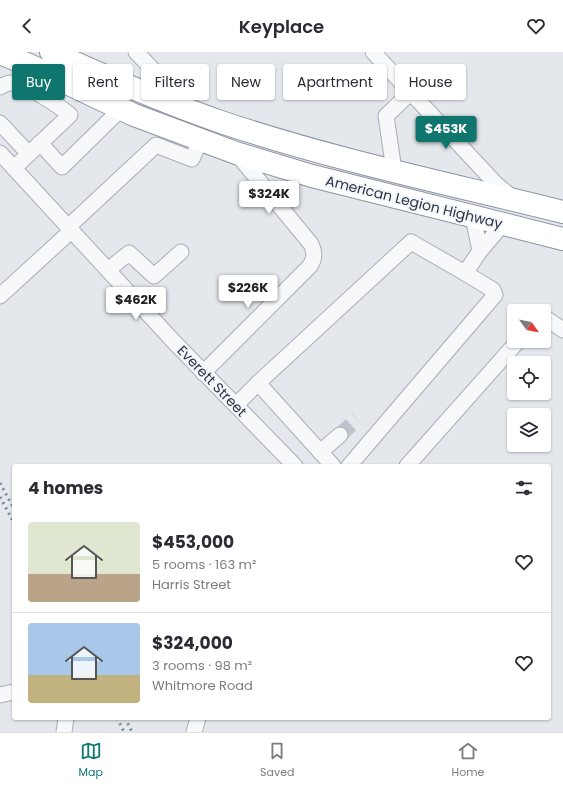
<!DOCTYPE html>
<meta charset="utf-8">
<style>
:root{--surface:#fff;--page:#f2f2f3;--text:#2b2b33;--muted:#7c7c81;--line:#e1e1e2;--accent:#0f766e}
body{margin:0;font-family:Poppins,sans-serif;background:var(--page);color:var(--text);height:100vh;display:flex;flex-direction:column;font-size:15px;white-space:nowrap}
*{box-sizing:border-box;margin:0}
p{font-size:13px;color:var(--muted)}
.icon{flex:none;width:22px;height:22px;fill:none;stroke:currentColor;stroke-width:2;stroke-linecap:round;stroke-linejoin:round}
.map{position:relative;flex:1;overflow:hidden}
.drawer{position:absolute;left:12px;top:412px;width:539px;height:256px;display:flex;flex-direction:column;background:var(--surface);border-radius:4px;box-shadow:0 1px 3px #0004}
.drawer>*{flex:none}
.hud{position:absolute;left:12px;top:12px;width:539px;height:36px;display:flex;gap:8px}
.needle{width:26px;rotate:123deg}
.buttons{position:absolute;left:507px;top:252px;display:grid;gap:8px}
.buttons a{display:grid;place-items:center;width:44px;height:44px;border-radius:4px;background:var(--surface);box-shadow:0 1px 3px #0004;font-size:20px}
.price{position:absolute;translate:-50% -34px;padding:0 9px;border-radius:4px;background:#fff;color:#222;font-size:13px;line-height:26px;filter:drop-shadow(0 1px 2px #0008)}
.price::after{content:'';position:absolute;left:50%;top:24px;width:12px;height:9px;margin-left:-6px;background:inherit;clip-path:polygon(0 0,100% 0,50% 100%)}
.price.active{background:var(--accent);color:#fff}
ul{padding:0;list-style:none}
li{display:flex;align-items:center;gap:12px;height:100px;padding:0 16px}
li+li{border-top:1px solid var(--line)}
li span{display:grid;place-items:center;flex:none;width:112px;height:80px;border-radius:4px;color:#555}
li>.icon{margin-inline-start:auto}
span .icon{width:48px;height:48px;fill:#fffc;stroke-width:1}
li b{font-size:17px}
h2{display:flex;justify-content:space-between;align-items:center;height:48px;padding:0 16px;font-size:17px}
.tag{padding:0 14px;border-radius:4px;background:var(--surface);box-shadow:0 1px 3px #0004;font-size:14px;line-height:36px}
.tag.active{background:var(--accent);color:#fff}
header{display:flex;justify-content:space-between;align-items:center;height:52px;padding:0 16px;background:var(--surface);font-size:18px;font-weight:600}
.tab-bar{display:flex;justify-content:space-around;align-items:center;height:56px;border-top:1px solid var(--line);background:var(--surface);font-size:11px;color:var(--muted)}
.tab-bar a{display:grid;justify-items:center;gap:2px}
.tab-bar .active{color:var(--accent)}
.map>svg:first-child{display:block}
.lines{fill:none;stroke-linecap:round;stroke-linejoin:round}
.minor-tunnel{stroke:#bfc3cb;stroke-width:15;stroke-dasharray:15 8;stroke-linecap:butt}
.minor-casing{stroke:#a9aeb7;stroke-width:17}
.highway-casing{stroke:#8b94a3;stroke-width:24}
.minor{stroke:#f7f8fa;stroke-width:15}
.highway{stroke:#fff;stroke-width:22}
.rail{stroke:#7d8696;stroke-width:3;stroke-dasharray:2 4;stroke-linecap:butt}
.labels{text-anchor:middle;dominant-baseline:central;stroke-width:4;stroke-linejoin:round;paint-order:stroke}
.street-label{font-size:14px;fill:#2b3445;stroke:#f4f6f9}
</style>
<header><svg class="icon" aria-label="back" viewBox="0 0 24 24"><path d="M15 5l-7 7 7 7"/></svg>Keyplace<svg class="icon" aria-label="heart" viewBox="0 0 24 24"><path d="M12 20l-8-8c-3-5 5-10 8-4 3-6 11-1 8 4z"/></svg></header>
<div class="map">
<svg width="563" height="680" viewBox="0 0 563 680">
<rect width="100%" height="100%" fill="#e4e7ec"/>
<g class="lines">
<!-- minor-tunnel -->
<polyline class="minor-tunnel" points="340,383 357,367"/>
<!-- minor casing -->
<g class="minor-casing">
<g id="minor">
<polyline points="136,0 159,24"/>
<polyline points="373,0 497,133 512,145"/>
<path d="M 0,35 C 5,32 10,30 15,31 C 30,35 58,53 70,63 L 14,116"/>
<polyline points="0,71 29,102"/>
<polyline points="40,91 62,115 121,57"/>
<polyline points="0,101 175,291 295,414"/>
<polyline points="394,118 386,64 410,41"/>
<polyline points="473,165 480,199"/>
<polyline points="68,175 156,93 192,107 200,89"/>
<polyline points="108,218 129,201 154,224 181,200"/>
<polyline points="0,244 71,179"/>
<polyline points="544,265 563,278"/>
<path d="M 203,321 L 310,214 C 315,206 315,201 311,192 L 236,101"/>
<polyline points="236,353 258,331"/>
<polyline points="320,400 340,383"/>
<polyline points="333,414 258,331 411,190 465,221 480,199 503,172"/>
<polyline points="349,414 495,243 493,238 465,221"/>
<polyline points="407,414 518,289"/>
<polyline points="0,643 14,640"/>
<polyline points="64,680 66,666"/>
<polyline points="194,680 198,666"/>
</g>
</g>
<!-- highway casing -->
<g class="highway-casing">
<g id="highway">
<path d="M 51,0 C 108,26 165,51 224,71 C 335,108 450,132 563,160"/>
<polyline points="0,1 29,13 134,63 236,101 312,124 563,187"/>
</g>
</g>
<!-- minor -->
<use href="#minor" class="minor"/>
<!-- highway -->
<use href="#highway" class="highway"/>
<!-- rail -->
<g class="rail">
<polyline points="0,431 14,457"/>
<polyline points="0,445 14,471"/>
<polyline points="117,666 124,680"/>
<polyline points="125,666 132,680"/>
</g>
</g>
<g class="labels">
<!-- street labels -->
<g class="street-label">
<text transform="translate(414 150) rotate(14)">American Legion Highway</text>
<text transform="translate(212 329) rotate(46)">Everett Street</text>
</g>
</g>
</svg>
<div class="buttons">
<a><svg class="needle" viewBox="-14 -14 28 28"><path d="M0-13l5 13h-10z" fill="#e53935"/><path d="M0 13l5-13h-10z" fill="#7c7c81"/></svg></a>
<a><svg class="icon" aria-label="locate" viewBox="0 0 24 24"><circle cx="12" cy="12" r="6"/><path d="M12 2v4M12 18v4M2 12h4M18 12h4"/></svg></a>
<a><svg class="icon" aria-label="layers" viewBox="0 0 24 24"><path d="M12 4l9 5-9 5-9-5zM3 14l9 5 9-5"/></svg></a>
</div>
<b class="price active" style="left:446px;top:98px">$453K</b>
<b class="price" style="left:269px;top:163px">$324K</b>
<b class="price" style="left:248px;top:257px">$226K</b>
<b class="price" style="left:136px;top:269px">$462K</b>
<div class="hud">
<a class="tag active">Buy</a>
<a class="tag">Rent</a>
<a class="tag">Filters</a>
<a class="tag">New</a>
<a class="tag">Apartment</a>
<a class="tag">House</a>
</div>
<section class="drawer">
<h2>4 homes<svg class="icon" aria-label="filters" viewBox="0 0 24 24"><path d="M4 7h16M4 17h16"/><circle cx="9" cy="7" r="2"/><circle cx="15" cy="17" r="2"/></svg></h2>
<ul>
<li><span style="background:linear-gradient(#dfe7d0 65%,#b9a48a 0)"><svg class="icon" aria-label="home" viewBox="0 0 24 24"><path d="M3 11l9-7 9 7M6 9v11h12V9"/></svg></span><div><b>$453,000</b><p>5 rooms · 163 m²</p><p>Harris Street</p></div><svg class="icon" aria-label="heart" viewBox="0 0 24 24"><path d="M12 20l-8-8c-3-5 5-10 8-4 3-6 11-1 8 4z"/></svg></li>
<li><span style="background:linear-gradient(#a9c7e8 65%,#c2b280 0)"><svg class="icon" aria-label="home" viewBox="0 0 24 24"><path d="M3 11l9-7 9 7M6 9v11h12V9"/></svg></span><div><b>$324,000</b><p>3 rooms · 98 m²</p><p>Whitmore Road</p></div><svg class="icon" aria-label="heart" viewBox="0 0 24 24"><path d="M12 20l-8-8c-3-5 5-10 8-4 3-6 11-1 8 4z"/></svg></li>
</ul>
</section>
</div>
<nav class="tab-bar">
<a class="active"><svg class="icon" aria-label="map" viewBox="0 0 24 24"><path d="M3 6l6-2 6 2 6-2v14l-6 2-6-2-6 2zM9 4v14M15 6v14"/></svg>Map</a>
<a><svg class="icon" aria-label="saved" viewBox="0 0 24 24"><path d="M7 4h10v16l-5-4-5 4z"/></svg>Saved</a>
<a><svg class="icon" aria-label="home" viewBox="0 0 24 24"><path d="M3 11l9-7 9 7M6 9v11h12V9"/></svg>Home</a>
</nav>
